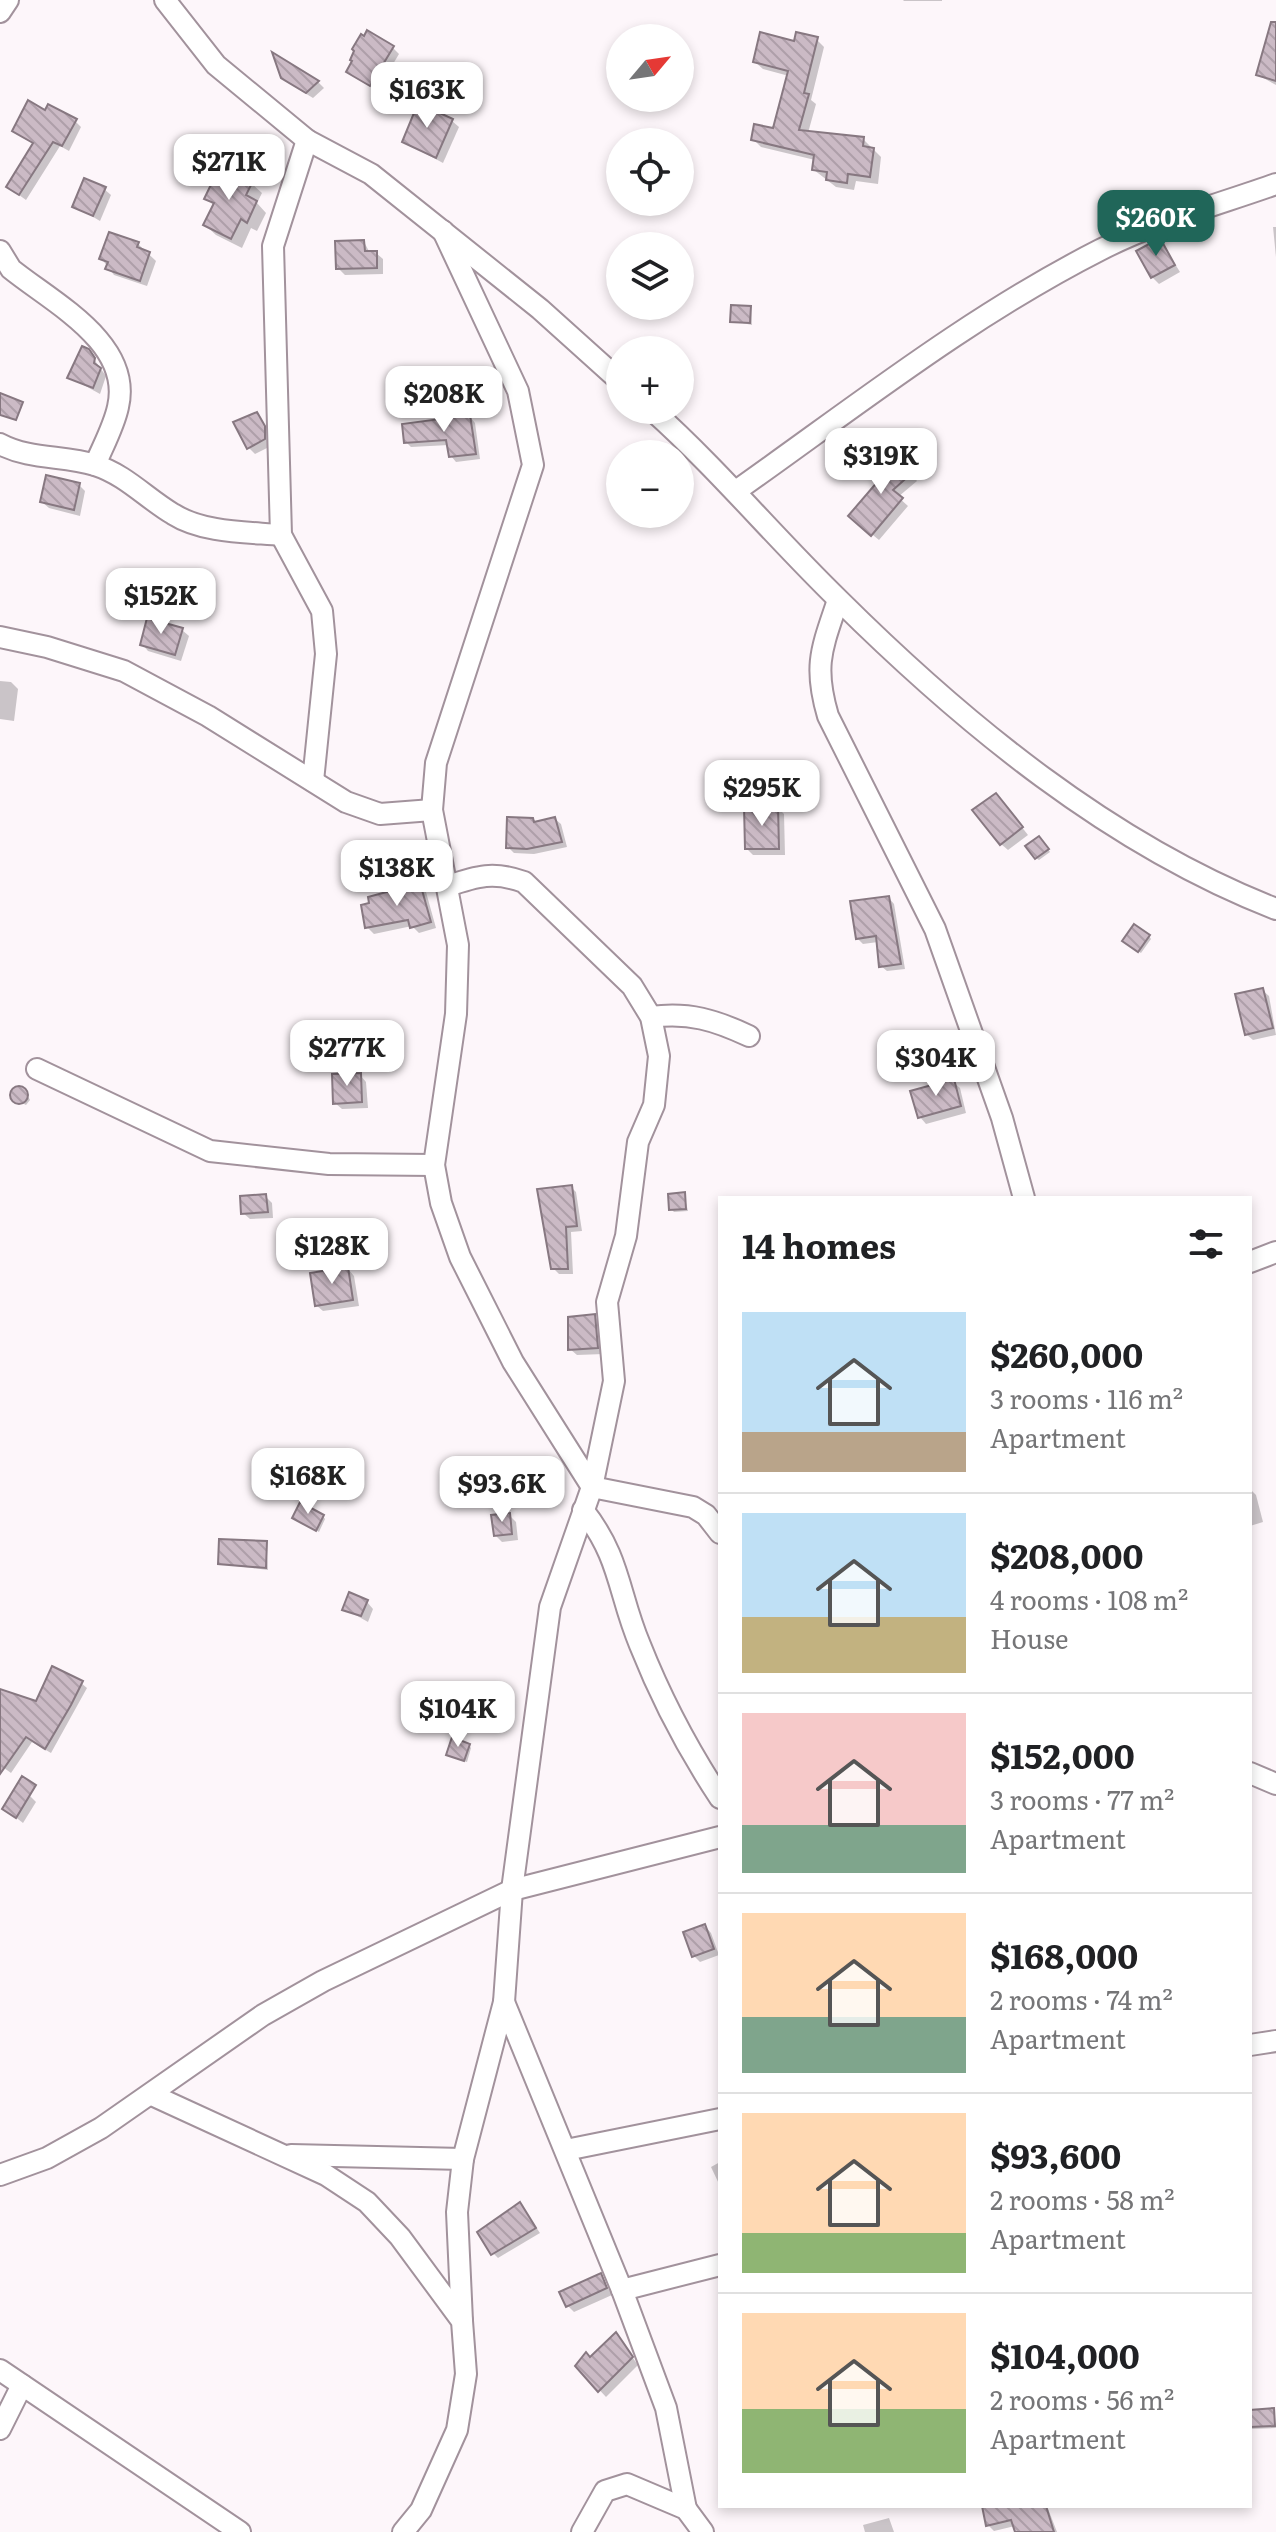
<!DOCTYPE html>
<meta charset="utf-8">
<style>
:root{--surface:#fff;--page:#f2f2f2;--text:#202124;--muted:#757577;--line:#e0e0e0;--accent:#206659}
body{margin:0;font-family:Literata,serif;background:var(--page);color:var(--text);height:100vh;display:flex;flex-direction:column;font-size:30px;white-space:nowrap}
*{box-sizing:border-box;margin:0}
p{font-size:26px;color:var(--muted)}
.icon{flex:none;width:44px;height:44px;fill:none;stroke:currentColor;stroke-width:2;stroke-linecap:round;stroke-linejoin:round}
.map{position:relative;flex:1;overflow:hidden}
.sheet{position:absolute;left:718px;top:1196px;width:534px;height:1312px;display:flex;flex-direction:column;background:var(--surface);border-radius:0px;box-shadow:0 4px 12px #0003}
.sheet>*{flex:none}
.needle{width:52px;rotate:61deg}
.controls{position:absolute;left:606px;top:24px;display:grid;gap:16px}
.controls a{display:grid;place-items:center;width:88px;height:88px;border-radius:50%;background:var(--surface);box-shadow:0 4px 12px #0003;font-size:40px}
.price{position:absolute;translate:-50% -68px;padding:0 18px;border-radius:16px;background:#fff;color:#222;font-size:26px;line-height:52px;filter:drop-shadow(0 2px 4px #0008)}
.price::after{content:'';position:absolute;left:50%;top:48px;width:24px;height:18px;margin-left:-12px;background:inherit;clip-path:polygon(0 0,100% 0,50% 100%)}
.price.on{background:var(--accent);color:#fff}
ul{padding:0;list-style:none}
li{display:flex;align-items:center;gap:24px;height:200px;padding:0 24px}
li+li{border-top:2px solid var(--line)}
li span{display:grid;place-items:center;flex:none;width:224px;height:160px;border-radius:0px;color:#555}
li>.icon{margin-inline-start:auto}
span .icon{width:96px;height:96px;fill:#fffc;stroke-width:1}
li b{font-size:34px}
h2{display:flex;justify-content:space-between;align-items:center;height:96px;padding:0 24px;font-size:34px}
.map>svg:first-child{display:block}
.shadow{fill:#0003}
.building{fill:url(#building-back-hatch);stroke:#877881;stroke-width:2}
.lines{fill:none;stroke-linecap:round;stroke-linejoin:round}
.street-casing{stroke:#a2929c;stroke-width:24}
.street{stroke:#fff;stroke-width:20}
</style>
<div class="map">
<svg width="1276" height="2532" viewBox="0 0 1276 2532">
<defs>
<pattern id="building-back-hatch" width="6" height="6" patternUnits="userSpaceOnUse" patternTransform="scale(2)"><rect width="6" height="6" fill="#cbbac5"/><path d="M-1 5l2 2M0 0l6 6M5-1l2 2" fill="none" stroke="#ae9fa9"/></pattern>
</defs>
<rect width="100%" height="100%" fill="#fdf6fa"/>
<!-- shadow -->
<g class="shadow">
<polygon points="903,0 942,0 942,1 904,1"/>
<polygon points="816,39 824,47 811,100 816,104 808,133 863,139 881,157 878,184 856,181 854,190 836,187 814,170 815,160 761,147 753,139 775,131 789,76 763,69 755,62 795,43"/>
<polygon points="392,47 399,54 377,91 349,72 354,62"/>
<polygon points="1276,52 1276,85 1258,75"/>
<polygon points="276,57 318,82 324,88 313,98 290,84 283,77"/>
<polygon points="46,112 75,121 81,127 69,151 60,146 26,200 8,187 34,144 15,131"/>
<polygon points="452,121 459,127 443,163 404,142"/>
<polygon points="251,183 262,193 257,203 266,213 257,231 251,228 242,248 216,235 205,225 214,206 207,198"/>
<polygon points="104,189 111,195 100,221 75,206"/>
<polygon points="1273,227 1276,227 1276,257"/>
<polygon points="1160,240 1180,272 1159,284 1152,277"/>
<polygon points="364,242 370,253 376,253 383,259 383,274 345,275 338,268"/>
<polygon points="138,244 156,261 147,286 114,275 101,258"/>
<polygon points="751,308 752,325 732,321"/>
<polygon points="88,351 106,376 100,394 69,377"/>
<polygon points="257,414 271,435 271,446 255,454 249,448"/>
<polygon points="470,417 475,423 480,459 456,462 451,456 449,445 411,447 406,442"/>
<polygon points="899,460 917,481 898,497 908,506 879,540 857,522"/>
<polygon points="79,485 85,491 80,516 49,508 42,502"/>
<polygon points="182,630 189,636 181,661 148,651 142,644"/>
<polygon points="0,681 11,682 18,689 14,721 0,719"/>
<polygon points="1002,802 1028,835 1008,850 1001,844"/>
<polygon points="778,808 784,814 785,855 753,855 747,849"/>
<polygon points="555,819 561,824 567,847 534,854 514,853 508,847 532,820 536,824"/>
<polygon points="1042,841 1050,852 1039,860 1036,858"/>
<polygon points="419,886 426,892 436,928 419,933 412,926 374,934 367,927"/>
<polygon points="889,898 894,904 905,969 887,971 881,966 878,942 863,944 857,938"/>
<polygon points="1149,936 1151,939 1141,953 1127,944"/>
<polygon points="1262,990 1269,996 1276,1035 1253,1040 1246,1034"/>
<polygon points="360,1075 366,1082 368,1108 342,1109 335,1103"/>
<polygon points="953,1082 960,1088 966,1113 926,1124 920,1117"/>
<polygon points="24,1089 30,1100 26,1105 14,1099 13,1092"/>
<polygon points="571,1187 576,1192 582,1231 571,1232 573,1274 559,1274 553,1268"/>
<polygon points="684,1195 688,1211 674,1212 671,1209"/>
<polygon points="265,1196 272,1203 273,1218 250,1219 243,1213"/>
<polygon points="348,1269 354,1276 359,1306 323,1311 316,1305"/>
<polygon points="594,1316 601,1323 604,1354 577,1355 570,1349"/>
<polygon points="1250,1489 1256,1495 1263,1522 1250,1526"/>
<polygon points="509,1515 516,1522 518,1540 502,1542 495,1535"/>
<polygon points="323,1516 325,1519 319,1532 294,1518"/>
<polygon points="266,1543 268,1570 220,1564"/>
<polygon points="367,1602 373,1609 368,1622 345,1609"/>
<polygon points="81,1683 87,1688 51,1753 32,1742 11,1773 0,1765 0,1691 38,1704"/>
<polygon points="469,1745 471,1748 467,1762 451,1757"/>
<polygon points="15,1792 30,1796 36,1802 23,1823 4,1808"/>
<polygon points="705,1926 711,1933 719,1955 700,1962 694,1956"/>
<polygon points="720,2162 720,2186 711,2167"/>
<polygon points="520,2204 540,2233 498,2258 493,2253"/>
<polygon points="601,2276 612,2295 574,2312 568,2306"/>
<polygon points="616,2335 638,2365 606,2397 577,2366 591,2360"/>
<polygon points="1273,2411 1276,2428 1250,2429 1250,2412"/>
<polygon points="984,2506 1047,2506 1057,2532 1017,2532 1015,2526 994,2531 988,2525"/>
<polygon points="889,2518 894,2532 865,2532 863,2525"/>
</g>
<!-- building -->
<g class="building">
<polygon points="1271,22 1276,22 1276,81 1256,75"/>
<polygon points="367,30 394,46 370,86 346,72 352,61 350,60 354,51 352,49 361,34 364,36"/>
<polygon points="760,32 794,41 796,32 818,37 804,93 809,94 799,130 864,137 863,146 874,148 870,177 848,174 847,183 826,180 827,172 812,170 814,155 751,140 754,124 773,128 788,71 753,62"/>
<polygon points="272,52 319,81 306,93 281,78"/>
<polygon points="28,100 45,110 48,104 77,119 62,146 53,142 19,195 6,187 33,143 12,131"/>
<polygon points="418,103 453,119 436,158 402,142"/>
<polygon points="220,166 253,181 246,195 257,201 247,223 241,219 231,239 203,225 214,203 204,199"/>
<polygon points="84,178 106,187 93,216 72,207"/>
<polygon points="109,232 139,242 137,247 150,252 140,281 105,269 108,262 99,259"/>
<polygon points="1160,238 1175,265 1151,278 1136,251"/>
<polygon points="364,240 365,251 377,251 377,268 336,269 335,241"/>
<polygon points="731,305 751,306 750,323 730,322"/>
<polygon points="82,346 89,349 95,358 94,363 101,368 93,388 67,378"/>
<polygon points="0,393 23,402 16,420 0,415"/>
<polygon points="257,412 265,426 265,439 247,449 233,422"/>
<polygon points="470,415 476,454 449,457 446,440 404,443 402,424"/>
<polygon points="892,451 912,473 893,490 903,498 871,536 848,516 885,473 880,468"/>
<polygon points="46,475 80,483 74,510 40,502"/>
<polygon points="147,618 183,628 175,655 140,645"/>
<polygon points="996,793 1023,827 1000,845 972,810"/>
<polygon points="744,806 778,806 779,849 745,849"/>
<polygon points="507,817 533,818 534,822 555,817 562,842 527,849 506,848"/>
<polygon points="1039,836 1049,849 1035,859 1025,846"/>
<polygon points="420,883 431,922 410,928 408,920 365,928 361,905 369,903 368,897"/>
<polygon points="889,896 901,964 879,967 876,936 856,939 850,901"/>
<polygon points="1134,924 1150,935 1138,952 1122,941"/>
<polygon points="1263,988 1273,1028 1245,1035 1235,994"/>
<polygon points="361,1073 362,1102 333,1104 332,1074"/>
<polygon points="954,1079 961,1106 918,1118 910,1091"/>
<circle cx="19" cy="1095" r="9"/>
<polygon points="572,1185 577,1226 566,1227 568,1269 551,1269 537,1189"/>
<polygon points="685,1192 686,1209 669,1210 668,1194"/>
<polygon points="266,1194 268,1212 241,1214 240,1196"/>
<polygon points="348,1267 353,1300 315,1306 310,1273"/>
<polygon points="595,1314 598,1348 568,1350 568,1317"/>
<polygon points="300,1502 324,1515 316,1531 292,1518"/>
<polygon points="510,1513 512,1534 494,1536 491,1515"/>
<polygon points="219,1539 267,1541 266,1568 218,1564"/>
<polygon points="349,1592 368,1600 361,1616 342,1610"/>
<polygon points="52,1666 83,1681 71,1705 45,1749 26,1737 0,1774 0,1689 36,1701"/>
<polygon points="452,1737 470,1744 464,1761 446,1755"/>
<polygon points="22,1776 36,1785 16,1818 2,1809"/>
<polygon points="705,1924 714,1949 692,1957 683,1932"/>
<polygon points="520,2202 536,2228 491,2255 477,2232"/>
<polygon points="601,2273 607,2288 566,2307 559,2292"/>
<polygon points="616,2332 633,2357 598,2392 575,2366 586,2352 590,2357"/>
<polygon points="1274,2408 1275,2426 1250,2427 1250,2410"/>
<polygon points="982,2506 1046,2506 1054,2532 1015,2532 1011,2520 986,2526"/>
</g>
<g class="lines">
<!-- street casing -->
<g class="street-casing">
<g id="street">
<polyline points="165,0 216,65 307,140 371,174 540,309 620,381"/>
<polyline points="0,12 8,0"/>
<polyline points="307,140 273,246 281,535 322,611 326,654 313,781"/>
<polyline points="443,231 518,391 533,465 436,763 432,810 458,945 456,1014 434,1165 441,1203 460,1257 513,1362 592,1487 693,1507 706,1515 720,1533"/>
<path d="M 0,251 L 11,269 C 53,303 133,343 118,407 C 114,426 103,446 95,465"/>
<path d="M 652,410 C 719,470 775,538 839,600 C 964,724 1111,845 1276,909"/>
<path d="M 0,444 C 30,460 64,455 95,465 C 126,475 146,498 173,514 C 203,533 247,532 281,535"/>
<path d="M 736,491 C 855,407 970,316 1100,250 C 1157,221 1217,205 1276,184"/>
<path d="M 838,600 C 822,648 813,665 828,716 L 935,929 L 1002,1118 L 1024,1198"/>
<polyline points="0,637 47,647 124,671 208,716 346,802 380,814 432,810"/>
<path d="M 448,886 C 477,876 494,871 524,882 L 632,986 L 651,1017 L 659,1056 L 654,1105 L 638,1142 L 626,1236 L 607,1302 L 614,1381 L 592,1487 L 550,1607 L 512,1890 L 504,2002 L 463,2159 L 457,2212 L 462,2321"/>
<path d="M 651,1017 C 689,1012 715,1020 749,1036"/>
<polyline points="37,1069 210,1151 329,1164 434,1165"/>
<polyline points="1250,1262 1276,1252"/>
<path d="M 583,1510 C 621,1558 618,1593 640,1645 C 661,1698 689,1751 720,1798"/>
<polyline points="1250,1773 1276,1784"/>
<polyline points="504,2002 622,2290 720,2265"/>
<polyline points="1250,2045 1276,2041"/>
<polyline points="152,2095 326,2175 367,2202 400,2237 462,2321 466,2374 457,2430 421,2510 403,2532"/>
<polyline points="566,2150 720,2119"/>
<polyline points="291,2155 463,2159"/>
<polyline points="0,2175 47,2158 101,2128 263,2015 323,1981 512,1890 720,1837"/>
<polyline points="622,2290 666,2408 686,2509"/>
<polyline points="0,2370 240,2532"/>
<polyline points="0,2429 22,2385"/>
<polyline points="582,2532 605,2491 627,2484 686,2509 703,2532"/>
</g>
</g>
<!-- street -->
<use href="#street" class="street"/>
</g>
</svg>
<div class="controls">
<a><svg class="needle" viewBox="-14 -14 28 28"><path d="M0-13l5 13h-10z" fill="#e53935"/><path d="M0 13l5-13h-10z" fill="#757577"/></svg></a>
<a><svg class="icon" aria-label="locate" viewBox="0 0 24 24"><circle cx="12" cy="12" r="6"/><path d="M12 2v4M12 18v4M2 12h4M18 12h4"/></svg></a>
<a><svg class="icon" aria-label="layers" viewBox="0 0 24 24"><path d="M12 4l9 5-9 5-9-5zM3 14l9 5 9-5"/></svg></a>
<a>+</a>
<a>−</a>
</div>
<b class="price" style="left:427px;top:130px">$163K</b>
<b class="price" style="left:229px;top:202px">$271K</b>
<b class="price on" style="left:1156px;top:258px">$260K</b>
<b class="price" style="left:444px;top:434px">$208K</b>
<b class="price" style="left:881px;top:496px">$319K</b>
<b class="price" style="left:161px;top:636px">$152K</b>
<b class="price" style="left:762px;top:828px">$295K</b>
<b class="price" style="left:397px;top:908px">$138K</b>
<b class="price" style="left:347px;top:1088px">$277K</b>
<b class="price" style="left:936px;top:1098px">$304K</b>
<b class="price" style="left:332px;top:1286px">$128K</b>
<b class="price" style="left:308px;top:1516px">$168K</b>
<b class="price" style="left:502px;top:1524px">$93.6K</b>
<b class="price" style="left:458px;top:1749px">$104K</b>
<section class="sheet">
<h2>14 homes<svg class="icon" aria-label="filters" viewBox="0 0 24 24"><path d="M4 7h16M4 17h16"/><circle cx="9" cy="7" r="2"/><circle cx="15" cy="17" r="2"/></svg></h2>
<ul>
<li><span style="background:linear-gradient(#bfe0f5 75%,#b9a48a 0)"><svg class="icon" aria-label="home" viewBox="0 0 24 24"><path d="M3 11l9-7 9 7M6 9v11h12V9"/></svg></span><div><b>$260,000</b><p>3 rooms · 116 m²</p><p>Apartment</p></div></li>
<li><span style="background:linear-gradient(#bfe0f5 65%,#c2b280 0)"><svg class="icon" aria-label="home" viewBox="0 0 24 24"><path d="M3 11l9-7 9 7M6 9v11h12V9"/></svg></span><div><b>$208,000</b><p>4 rooms · 108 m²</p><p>House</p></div></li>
<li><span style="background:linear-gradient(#f6c9c9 70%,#7fa58c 0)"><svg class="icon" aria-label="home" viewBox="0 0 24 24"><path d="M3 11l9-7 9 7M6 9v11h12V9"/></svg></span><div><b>$152,000</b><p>3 rooms · 77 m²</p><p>Apartment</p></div></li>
<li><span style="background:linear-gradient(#ffd9b3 65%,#7fa58c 0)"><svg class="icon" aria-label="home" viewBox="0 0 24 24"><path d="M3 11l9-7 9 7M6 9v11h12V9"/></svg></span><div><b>$168,000</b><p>2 rooms · 74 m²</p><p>Apartment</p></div></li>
<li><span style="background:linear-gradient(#ffd9b3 75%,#8fb573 0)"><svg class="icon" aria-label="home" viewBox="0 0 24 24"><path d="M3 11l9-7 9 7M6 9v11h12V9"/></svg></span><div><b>$93,600</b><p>2 rooms · 58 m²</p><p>Apartment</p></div></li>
<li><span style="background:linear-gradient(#ffd9b3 60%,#8fb573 0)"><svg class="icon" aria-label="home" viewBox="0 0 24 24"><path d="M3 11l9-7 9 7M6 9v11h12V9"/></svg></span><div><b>$104,000</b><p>2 rooms · 56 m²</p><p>Apartment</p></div></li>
</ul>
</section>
</div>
